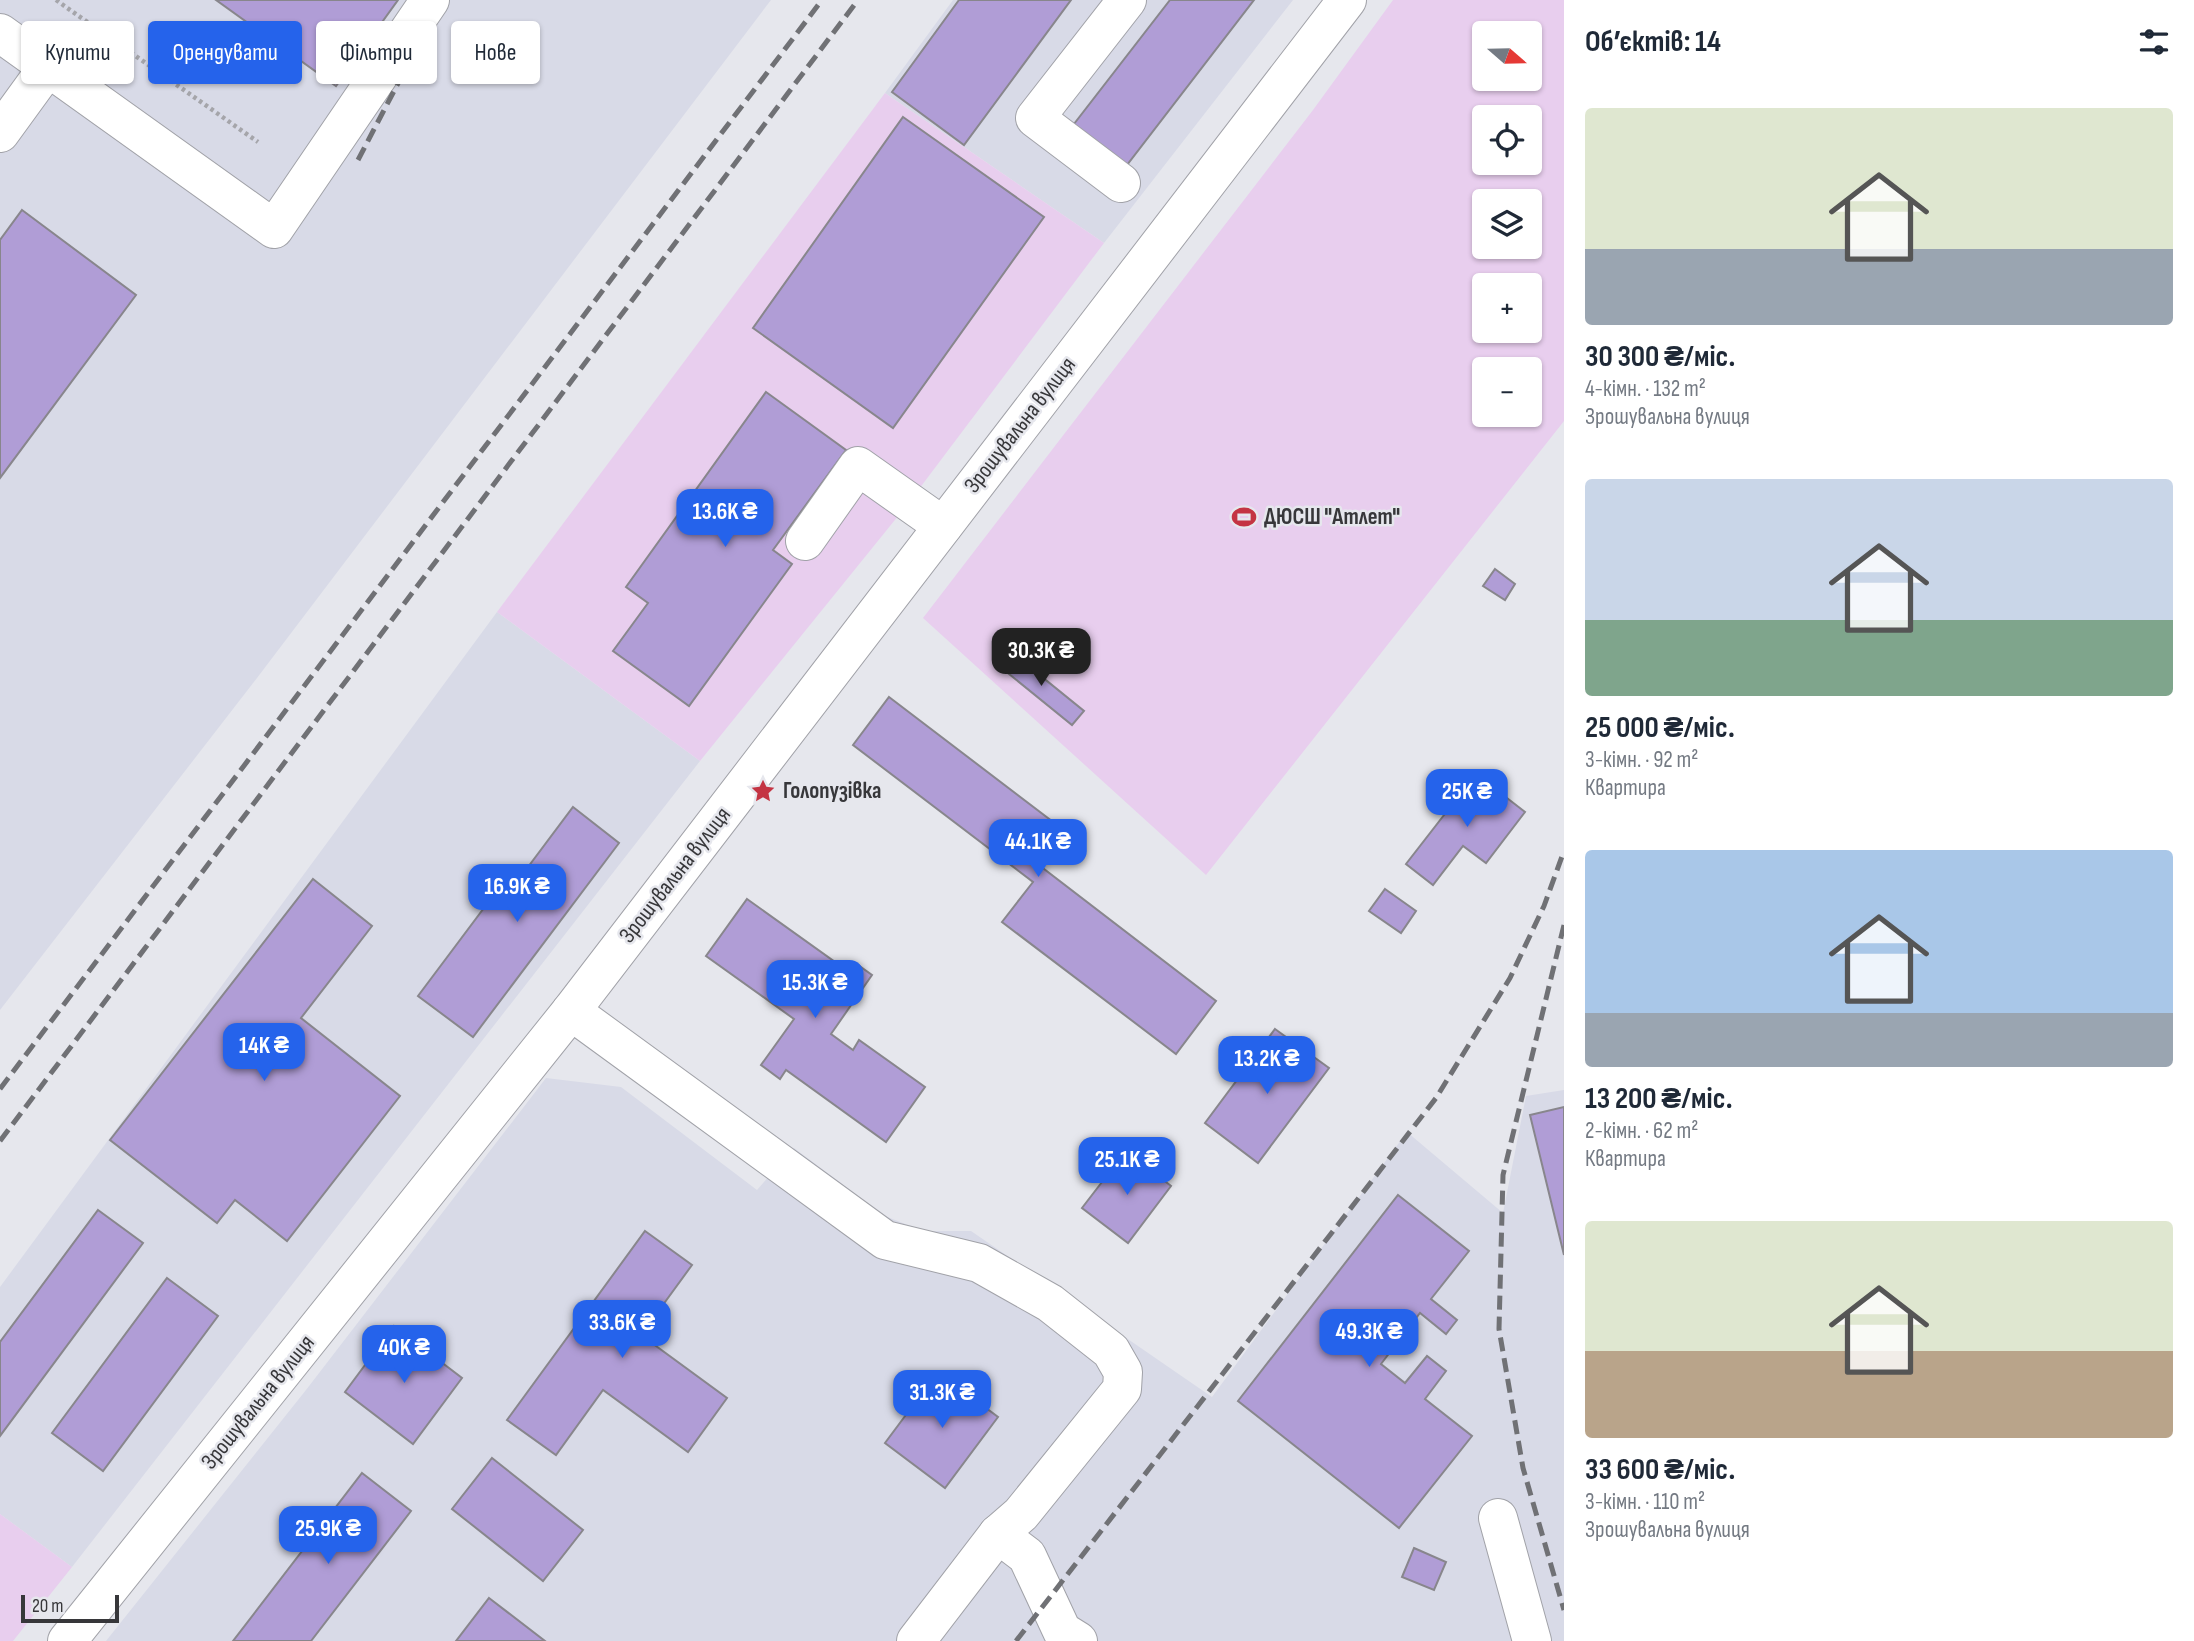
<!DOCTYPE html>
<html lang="uk">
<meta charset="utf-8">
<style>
:root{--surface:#fff;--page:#f6f6f7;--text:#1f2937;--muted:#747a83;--accent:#2563eb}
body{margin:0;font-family:"Sofia Sans Condensed",sans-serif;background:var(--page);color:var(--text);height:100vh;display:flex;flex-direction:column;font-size:26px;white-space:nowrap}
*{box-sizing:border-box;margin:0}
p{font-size:23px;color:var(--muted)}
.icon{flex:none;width:38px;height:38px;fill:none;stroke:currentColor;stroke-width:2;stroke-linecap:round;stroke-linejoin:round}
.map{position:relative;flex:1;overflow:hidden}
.side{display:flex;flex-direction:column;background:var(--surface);width:630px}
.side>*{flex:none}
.banner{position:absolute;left:21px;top:21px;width:665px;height:63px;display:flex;gap:14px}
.needle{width:46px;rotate:110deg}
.buttons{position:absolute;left:1472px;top:21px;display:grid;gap:14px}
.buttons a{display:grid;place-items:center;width:70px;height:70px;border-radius:7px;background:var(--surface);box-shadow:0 2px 5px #0004;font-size:35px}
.scale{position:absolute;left:21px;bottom:18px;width:98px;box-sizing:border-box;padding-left:7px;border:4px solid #37373a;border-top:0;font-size:19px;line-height:24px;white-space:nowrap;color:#37373a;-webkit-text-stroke:5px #e6e7ed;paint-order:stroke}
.price{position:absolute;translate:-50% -60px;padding:0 16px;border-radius:14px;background:var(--accent);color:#fff;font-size:23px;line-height:46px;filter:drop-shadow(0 2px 4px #0008)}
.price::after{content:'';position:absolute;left:50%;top:42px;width:21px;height:16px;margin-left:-10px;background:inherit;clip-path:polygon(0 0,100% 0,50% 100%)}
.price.selected{background:#222;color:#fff}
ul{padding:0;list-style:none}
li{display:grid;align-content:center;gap:14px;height:371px;padding:0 21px}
li span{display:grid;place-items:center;height:217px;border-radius:7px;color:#555}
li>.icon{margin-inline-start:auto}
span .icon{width:126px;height:126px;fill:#fffc;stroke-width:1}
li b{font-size:30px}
h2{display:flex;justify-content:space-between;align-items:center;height:84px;padding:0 21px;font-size:30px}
.chip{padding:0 24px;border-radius:7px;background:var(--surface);box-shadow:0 2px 5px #0004;font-size:24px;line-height:63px}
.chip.selected{background:var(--accent);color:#fff}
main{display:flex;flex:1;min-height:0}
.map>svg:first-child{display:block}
.built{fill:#d8dae7}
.green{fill:#e8ceee;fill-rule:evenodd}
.building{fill:#b09dd6;stroke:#88868c;stroke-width:2}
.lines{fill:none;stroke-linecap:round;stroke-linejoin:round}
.minor-casing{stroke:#a1a2a8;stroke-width:40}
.path{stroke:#a5a5aa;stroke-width:4.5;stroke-dasharray:3.5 3.5;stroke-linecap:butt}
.minor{stroke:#fff;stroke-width:38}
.rail{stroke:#707175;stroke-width:5;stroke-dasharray:14 7;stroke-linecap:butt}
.labels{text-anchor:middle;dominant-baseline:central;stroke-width:5;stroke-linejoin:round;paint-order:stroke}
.street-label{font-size:23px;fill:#37373a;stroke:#e6e7ed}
.poi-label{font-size:23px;font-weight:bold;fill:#37373a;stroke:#e6e7ed;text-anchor:start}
</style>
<main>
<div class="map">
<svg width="1564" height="1641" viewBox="0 0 1564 1641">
<rect width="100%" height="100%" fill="#e6e7ed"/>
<!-- built -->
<g class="built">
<polygon points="0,0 771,0 257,678 0,1010"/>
<polygon points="953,0 1293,0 1104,243 885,93"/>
<polygon points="497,612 700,761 72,1567 0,1514 0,1287"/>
<polygon points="546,1078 621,1087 757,1190 794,1148 885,1216 923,1231 971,1231 1212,1397 1407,1132 1503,1213 1526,1096 1564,1090 1564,1641 106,1641 306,1390"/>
</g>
<!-- green -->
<g class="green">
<path d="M 1393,0 L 1564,0 L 1564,421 L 1206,875 L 923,618 L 1313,110 ZM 1484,33 L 1530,33 L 1530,79 L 1484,79 ZM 1484,117 L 1530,117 L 1530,163 L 1484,163 ZM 1484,201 L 1530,201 L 1530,247 L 1484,247 ZM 1484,285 L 1530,285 L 1530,331 L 1484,331 ZM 1484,369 L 1530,369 L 1530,415 L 1484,415 Z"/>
<polygon points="885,93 1104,243 907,505 700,761 497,612"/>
<polygon points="0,1514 72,1567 13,1641 0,1641"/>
</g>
<!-- building -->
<g class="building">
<polygon points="216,0 398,0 336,86"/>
<polygon points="959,0 1071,0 964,145 892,92"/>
<polygon points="1170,0 1254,0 1120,174 1067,133"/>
<polygon points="903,117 1044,217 893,428 753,328"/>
<polygon points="22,210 136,295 0,478 0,240"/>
<polygon points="766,392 846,450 773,550 792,564 689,706 613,651 648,603 626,587"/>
<polygon points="1495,569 1515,584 1505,600 1483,586"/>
<polygon points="1010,651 1084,711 1072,725 998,665"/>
<polygon points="889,697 1061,828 1035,862 1216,1001 1176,1054 1002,922 1033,882 853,745"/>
<polygon points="1476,774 1525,812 1486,863 1463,846 1433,885 1406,864"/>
<polygon points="573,807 619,843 473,1037 418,996 505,880 513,887"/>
<polygon points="313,879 372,926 301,1018 400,1096 287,1241 235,1200 217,1223 110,1140"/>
<polygon points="1385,889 1416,911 1401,933 1369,911"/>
<polygon points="747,899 852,974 858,965 872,975 831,1034 853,1050 859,1040 925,1087 886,1142 786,1070 780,1079 761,1065 794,1019 706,956"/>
<polygon points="1275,1029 1329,1068 1258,1163 1205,1123"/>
<polygon points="1564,1107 1564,1255 1530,1115"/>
<polygon points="1126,1151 1171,1186 1128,1243 1082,1208"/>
<polygon points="1398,1195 1469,1251 1431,1299 1457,1320 1446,1334 1420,1313 1381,1364 1405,1383 1427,1356 1446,1371 1425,1399 1472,1436 1399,1528 1238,1401"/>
<polygon points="98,1210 143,1243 0,1436 0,1342"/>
<polygon points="645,1231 692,1265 641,1335 727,1398 688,1452 603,1390 556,1455 507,1420"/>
<polygon points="167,1278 218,1316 103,1471 52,1433"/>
<polygon points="394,1326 462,1378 413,1444 345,1392"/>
<polygon points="938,1372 998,1417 945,1488 885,1443"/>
<polygon points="492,1458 583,1530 543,1581 452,1509"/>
<polygon points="362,1473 411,1511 311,1641 233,1641"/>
<polygon points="1414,1548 1446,1562 1434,1590 1402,1577"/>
<polygon points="489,1598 545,1641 456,1641"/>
</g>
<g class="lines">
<!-- minor casing -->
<g class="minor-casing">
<g id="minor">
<polyline points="0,33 274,229 430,0"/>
<polyline points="0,133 48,67"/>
<polyline points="1121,183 1035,118 1127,0"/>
<polyline points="805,541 858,466 943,526"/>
<polyline points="571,1011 885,1240 979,1263 1050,1303 1111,1351 1123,1372 1122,1389 1021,1514 998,1534 916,1641"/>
<polyline points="1498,1518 1532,1641"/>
<polyline points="998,1534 1027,1556 1062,1631 1078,1641"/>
<polyline points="67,1641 571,1011 1347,0"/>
</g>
</g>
<!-- path -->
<polyline class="path" points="56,0 258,142"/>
<!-- minor -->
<use href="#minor" class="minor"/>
<!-- rail -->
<g class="rail">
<polyline points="358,160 407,66"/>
<polyline points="1564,925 1503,1175 1499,1329 1523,1468 1564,1610"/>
<polyline points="0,1089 822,0"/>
<polyline points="0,1141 858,0"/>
<polyline points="1016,1641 1436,1098 1510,978 1544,906 1564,851"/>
</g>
</g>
<!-- icons -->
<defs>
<g id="stadium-bare" transform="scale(1.89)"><path d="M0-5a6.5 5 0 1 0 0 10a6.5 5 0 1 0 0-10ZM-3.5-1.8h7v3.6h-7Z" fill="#c43443" stroke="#e6e7ed" stroke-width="2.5" paint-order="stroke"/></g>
<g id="sight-bare" transform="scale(1.89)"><path d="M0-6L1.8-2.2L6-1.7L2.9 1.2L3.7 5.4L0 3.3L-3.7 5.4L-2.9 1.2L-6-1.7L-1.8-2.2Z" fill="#c43443" stroke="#e6e7ed" stroke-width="2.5" paint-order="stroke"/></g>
</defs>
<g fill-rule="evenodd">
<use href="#stadium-bare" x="1244" y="517"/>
<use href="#sight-bare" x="763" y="791"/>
</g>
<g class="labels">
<!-- street labels -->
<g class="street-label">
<text transform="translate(1020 425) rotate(-52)">Зрошувальна вулиця</text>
<text transform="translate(675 875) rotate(-52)">Зрошувальна вулиця</text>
<text transform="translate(258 1402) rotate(-51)">Зрошувальна вулиця</text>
</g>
<!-- poi labels -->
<g class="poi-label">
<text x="1264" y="517">ДЮСШ "Атлет"</text>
<text x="783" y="791">Голопузівка</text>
</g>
</g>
</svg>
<div class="buttons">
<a><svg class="needle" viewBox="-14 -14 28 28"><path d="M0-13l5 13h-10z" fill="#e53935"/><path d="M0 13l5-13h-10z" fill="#747a83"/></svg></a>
<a><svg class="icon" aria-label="locate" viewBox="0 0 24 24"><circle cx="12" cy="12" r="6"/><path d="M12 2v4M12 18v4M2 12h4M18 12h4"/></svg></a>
<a><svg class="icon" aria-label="layers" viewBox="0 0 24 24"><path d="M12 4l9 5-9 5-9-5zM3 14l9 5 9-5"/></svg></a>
<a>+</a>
<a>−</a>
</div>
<div class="scale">20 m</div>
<b class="price" style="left:725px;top:549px">13.6K ₴</b>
<b class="price selected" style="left:1041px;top:688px">30.3K ₴</b>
<b class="price" style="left:1467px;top:829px">25K ₴</b>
<b class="price" style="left:1038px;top:879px">44.1K ₴</b>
<b class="price" style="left:517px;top:924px">16.9K ₴</b>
<b class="price" style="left:815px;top:1020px">15.3K ₴</b>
<b class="price" style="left:264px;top:1083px">14K ₴</b>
<b class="price" style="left:1267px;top:1096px">13.2K ₴</b>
<b class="price" style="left:1127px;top:1197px">25.1K ₴</b>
<b class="price" style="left:622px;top:1360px">33.6K ₴</b>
<b class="price" style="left:1369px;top:1369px">49.3K ₴</b>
<b class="price" style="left:404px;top:1385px">40K ₴</b>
<b class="price" style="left:942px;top:1430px">31.3K ₴</b>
<b class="price" style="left:328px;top:1566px">25.9K ₴</b>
<div class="banner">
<a class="chip">Купити</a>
<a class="chip selected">Орендувати</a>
<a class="chip">Фільтри</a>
<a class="chip">Нове</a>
</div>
</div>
<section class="side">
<h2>Об’єктів: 14<svg class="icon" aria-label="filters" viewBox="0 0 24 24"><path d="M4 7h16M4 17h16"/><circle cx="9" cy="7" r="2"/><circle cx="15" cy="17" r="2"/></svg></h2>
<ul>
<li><span style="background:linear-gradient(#dfe7d0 65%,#9aa5b1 0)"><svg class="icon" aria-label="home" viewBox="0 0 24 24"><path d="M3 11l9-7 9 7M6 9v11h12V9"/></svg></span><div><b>30 300 ₴/міс.</b><p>4-кімн. · 132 m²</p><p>Зрошувальна вулиця</p></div></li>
<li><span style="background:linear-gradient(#c9d6e8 65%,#7fa58c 0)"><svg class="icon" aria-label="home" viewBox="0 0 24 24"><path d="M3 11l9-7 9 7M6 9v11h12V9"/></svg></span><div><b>25 000 ₴/міс.</b><p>3-кімн. · 92 m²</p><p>Квартира</p></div></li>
<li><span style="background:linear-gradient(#a9c7e8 75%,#9aa5b1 0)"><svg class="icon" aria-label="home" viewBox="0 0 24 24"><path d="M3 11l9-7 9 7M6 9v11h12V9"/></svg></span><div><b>13 200 ₴/міс.</b><p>2-кімн. · 62 m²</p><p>Квартира</p></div></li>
<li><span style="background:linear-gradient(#dfe7d0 60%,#b9a48a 0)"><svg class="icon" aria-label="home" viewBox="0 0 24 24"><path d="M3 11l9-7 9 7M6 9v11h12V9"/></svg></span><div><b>33 600 ₴/міс.</b><p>3-кімн. · 110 m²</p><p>Зрошувальна вулиця</p></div></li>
</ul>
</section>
</main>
